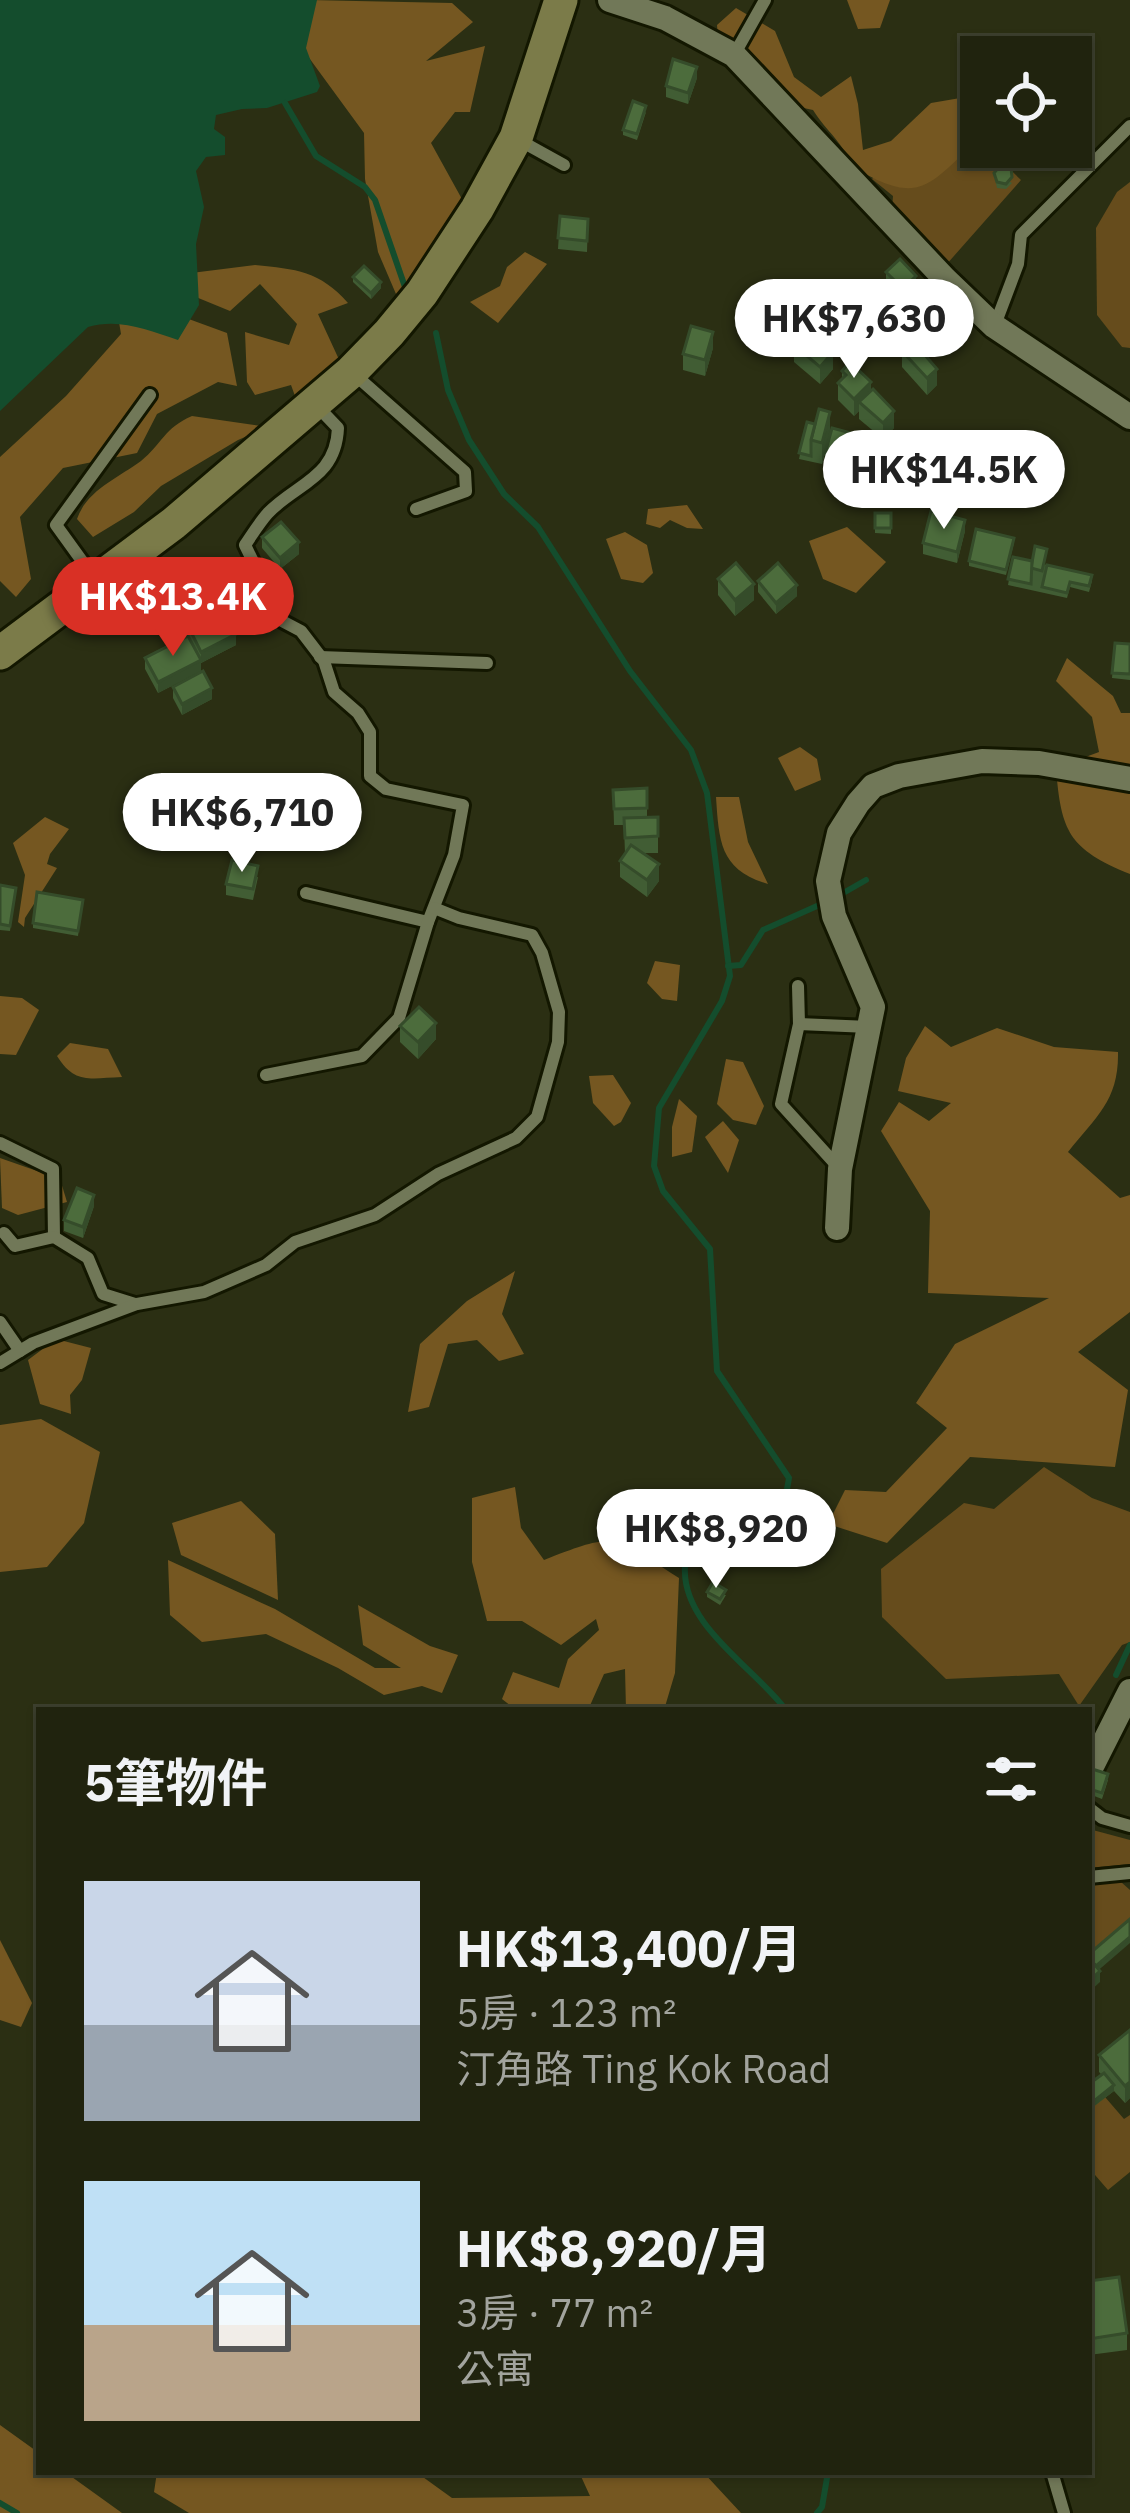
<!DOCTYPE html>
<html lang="zh-TW">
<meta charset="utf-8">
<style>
:root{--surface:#20230e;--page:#2d2f1c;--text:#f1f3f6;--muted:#a2a49e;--line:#3d402e;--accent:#d93025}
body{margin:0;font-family:"IBM Plex Sans","Noto Sans TC",sans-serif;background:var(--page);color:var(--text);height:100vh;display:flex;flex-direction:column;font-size:45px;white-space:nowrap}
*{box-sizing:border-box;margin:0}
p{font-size:39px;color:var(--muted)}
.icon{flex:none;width:66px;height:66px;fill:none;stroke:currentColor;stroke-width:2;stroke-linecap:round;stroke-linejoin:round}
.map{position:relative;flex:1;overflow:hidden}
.side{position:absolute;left:36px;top:1707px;width:1056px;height:768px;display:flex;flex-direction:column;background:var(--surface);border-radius:0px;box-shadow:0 3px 9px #0004,0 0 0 3px var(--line)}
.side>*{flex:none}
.controls{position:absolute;left:960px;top:36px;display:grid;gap:24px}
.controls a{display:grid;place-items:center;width:132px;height:132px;border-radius:0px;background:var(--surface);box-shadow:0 3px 9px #0004,0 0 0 3px var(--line);font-size:60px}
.price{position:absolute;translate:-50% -102px;padding:0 27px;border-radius:42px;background:#fff;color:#222;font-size:39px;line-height:78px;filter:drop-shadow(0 3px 6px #0008)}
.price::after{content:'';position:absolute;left:50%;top:72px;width:36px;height:27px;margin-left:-18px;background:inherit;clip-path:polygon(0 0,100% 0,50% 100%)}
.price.current{background:var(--accent);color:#fff}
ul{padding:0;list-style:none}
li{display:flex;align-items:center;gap:36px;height:300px;padding:0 48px}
li span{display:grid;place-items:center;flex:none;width:336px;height:240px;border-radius:0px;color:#555}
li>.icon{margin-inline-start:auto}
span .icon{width:144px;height:144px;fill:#fffc;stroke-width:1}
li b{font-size:51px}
h2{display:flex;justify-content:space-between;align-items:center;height:144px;padding:0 48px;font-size:51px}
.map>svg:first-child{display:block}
.green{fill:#664c1c}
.forest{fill:#755721}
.water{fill:#144d2d}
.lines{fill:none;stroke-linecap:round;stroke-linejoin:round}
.stream{stroke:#144d2d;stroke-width:6}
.service-casing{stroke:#131700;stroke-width:18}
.minor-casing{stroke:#131700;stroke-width:30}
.secondary-casing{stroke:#131700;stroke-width:39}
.service{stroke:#717858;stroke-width:12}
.minor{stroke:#717858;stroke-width:24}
.secondary{stroke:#7b7b49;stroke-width:33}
.wall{fill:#415d34}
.shaded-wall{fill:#354c2a}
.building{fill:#4c6c3c;stroke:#354c2a;stroke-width:3}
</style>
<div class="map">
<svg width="1130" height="2513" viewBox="0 0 1130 2513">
<rect width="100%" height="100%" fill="#2b2f13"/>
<!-- green -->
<g class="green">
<polygon points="945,105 981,141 981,147 987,147 1021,180 946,265 892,209 893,196 872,179"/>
<polygon points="1130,182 1130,348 1122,347 1097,315 1096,228 1117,192"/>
<polygon points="1044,1467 1092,1498 1130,1512 1130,1642 1122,1645 1079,1706 1059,1674 946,1679 882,1617 881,1569 964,1503 994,1509"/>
<polygon points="1089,1829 1130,1840 1130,1864 1089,1868"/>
<polygon points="1121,1882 1130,1890 1130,1924 1089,1960 1089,1885"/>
<polygon points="1105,2097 1124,2119 1130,2115 1130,2172 1108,2190 1089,2168 1089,2110"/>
</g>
<!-- forest -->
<g class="forest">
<polygon points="309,0 452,3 473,22 426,61 485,46 470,112 455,112 431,143 468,210 399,301 378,252 365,179 364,133 296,40"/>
<polygon points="847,0 890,0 880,28 858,29"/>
<path d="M 736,8 L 775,31 L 794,77 L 821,97 L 851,76 L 858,104 L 863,150 L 891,141 L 931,103 L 972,96 L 974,143 C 925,191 916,204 851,166 C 844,143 826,131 813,110 L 799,107 L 720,60 L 717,25 Z"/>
<polygon points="525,252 547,264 498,323 470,302 500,286 507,267"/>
<path d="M 255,265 C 296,269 320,271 348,303 L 318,314 L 342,366 L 299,407 L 291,385 L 255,395 L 247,382 L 245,332 L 289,345 L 297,324 L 260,284 L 230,311 L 191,295 L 186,318 L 227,333 L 237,386 L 218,382 L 157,414 L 137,453 L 63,468 L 20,517 L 31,579 L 16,597 L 0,581 L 0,457 L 66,396 L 121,334 L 117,310 L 48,291 Z"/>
<path d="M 192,416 L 268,427 L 238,440 L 161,486 L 134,512 L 93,537 L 77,519 C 87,490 118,478 141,461 C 162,444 164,428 192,416 Z"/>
<polygon points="687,505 703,529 687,528 670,520 660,528 646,524 648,509"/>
<polygon points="847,527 886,562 856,593 823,579 809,541"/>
<polygon points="625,532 647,545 653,573 643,583 621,579 606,539"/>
<path d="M 1067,658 L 1113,696 L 1121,713 L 1130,713 L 1130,874 C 1069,849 1061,832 1056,768 L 1099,752 L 1092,717 L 1056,681 Z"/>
<polygon points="800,747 817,759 821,780 795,791 778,758"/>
<path d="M 716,797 L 739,797 L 748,842 L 768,884 C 720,870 719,842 716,797 Z"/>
<polygon points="45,817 69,829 50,854 47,864 57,868 25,918 24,927 18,922 25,875 13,843"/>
<polygon points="655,961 680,965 677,1001 662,999 647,983"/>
<polygon points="0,996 22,998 39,1010 16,1055 0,1054"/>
<path d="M 925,1026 L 951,1047 L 997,1028 L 1054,1047 L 1118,1052 C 1119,1100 1097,1116 1068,1152 L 1120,1198 L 1130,1195 L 1130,1312 L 1078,1352 L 1128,1390 L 1115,1467 L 970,1457 L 887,1543 L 828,1524 L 845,1490 L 886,1492 L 947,1428 L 916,1403 L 955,1344 L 1049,1298 L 928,1293 L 930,1211 L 881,1131 L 899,1102 L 929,1121 L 951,1103 L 898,1091 L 906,1058 Z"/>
<path d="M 70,1043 L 108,1049 L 122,1077 C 91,1078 75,1085 57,1056 Z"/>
<polygon points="726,1059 743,1062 764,1106 756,1125 733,1120 717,1104"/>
<polygon points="613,1075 631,1103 621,1122 614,1126 593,1103 589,1076"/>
<polygon points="679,1099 697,1116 692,1152 672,1157 672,1127"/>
<polygon points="723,1121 739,1140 728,1173 705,1137"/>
<polygon points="0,1158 60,1179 67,1202 18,1215 2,1208"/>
<polygon points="515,1271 502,1314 524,1354 499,1361 477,1340 448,1344 429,1407 408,1412 420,1344 467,1301"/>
<polygon points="56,1339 91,1348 82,1380 70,1395 71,1414 40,1404 28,1360"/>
<polygon points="41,1419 100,1452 84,1523 47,1567 0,1572 0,1425"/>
<path d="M 515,1487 L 521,1528 L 544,1560 C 619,1531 611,1535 679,1578 L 675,1673 L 664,1710 L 626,1710 L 625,1669 L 604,1674 L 588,1710 L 516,1710 L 502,1699 L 513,1672 L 559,1688 L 568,1659 L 599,1630 L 596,1619 L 561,1645 L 522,1621 L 487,1621 L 472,1562 L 472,1498 Z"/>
<polygon points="241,1501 275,1534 278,1600 181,1555 172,1523"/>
<polygon points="168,1560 275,1609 375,1668 401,1668 363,1645 358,1605 430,1646 458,1655 442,1693 422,1686 384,1695 338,1668 266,1634 202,1642 170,1615"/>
<polygon points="0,1940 32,2003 21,2027 0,2020"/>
<polygon points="0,2425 39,2453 39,2472 65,2472 122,2513 0,2513"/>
<polygon points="157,2472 416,2472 452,2498 590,2496 579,2472 703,2472 741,2513 189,2513 154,2492"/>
</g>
<!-- water -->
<path class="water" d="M 0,0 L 317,0 L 306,48 L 320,86 L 317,92 L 267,108 L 242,109 L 216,115 L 214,129 L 225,137 L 225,155 L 206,157 L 196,171 L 204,207 L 196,244 L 199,305 L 178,340 C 147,330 120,318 88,327 L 0,411 Z"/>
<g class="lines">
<!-- stream -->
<g class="stream">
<polyline points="285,103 316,156 365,187 375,200 405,287"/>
<path d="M 436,333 L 448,390 L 469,440 L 504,494 L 538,527 L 630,671 L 691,750 L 707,793 L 730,976 L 722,1001 L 659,1108 L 654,1166 L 663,1191 L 710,1249 L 717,1371 L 789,1478 L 786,1495 L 752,1507 L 685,1566 C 681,1625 754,1667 786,1710"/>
<polyline points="838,896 866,880"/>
<polyline points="728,966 741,965 763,930 826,902"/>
<polyline points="1116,1675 1130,1645"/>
<polyline points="0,2503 17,2513"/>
<polyline points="817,2513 822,2507 828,2472"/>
</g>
<!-- service casing -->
<g class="service-casing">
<g id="service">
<polyline points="734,55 765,0"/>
<polyline points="517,139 564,165"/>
<polyline points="995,325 1018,264 1021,235 1130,126"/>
<polyline points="354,374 465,472 466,491 416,509"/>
<polyline points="95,579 56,525 150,395"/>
<polyline points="320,657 487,663"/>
<polyline points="306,893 428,922"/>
<polyline points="798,986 799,1024 781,1104 839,1168"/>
<polyline points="799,1024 869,1027"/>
<path d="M 266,1075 L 362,1056 L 399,1018 L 428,922 L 454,855 L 463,805 L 386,789 L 370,776 L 370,732 L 358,713 L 334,692 L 324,661 L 301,631 L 282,621 L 245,545 C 252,535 259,523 268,513 C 297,483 336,478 338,428 L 317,406"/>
<polyline points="0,1143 53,1169 54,1237"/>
<polyline points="4,1233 15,1246 54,1237 88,1258 103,1294 135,1304"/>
<polyline points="0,1322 20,1351"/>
<polyline points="0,1363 33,1343 137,1304 204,1292 266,1265 295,1242 375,1215 438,1174 516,1138 537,1117 558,1042 559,1012 542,953 532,935 459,918 434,908"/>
<polyline points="1089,1808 1102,1818 1130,1826"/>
<polyline points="1089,1877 1130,1873"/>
<polyline points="1052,2472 1064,2513"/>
</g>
</g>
<!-- minor casing -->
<g class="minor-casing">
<g id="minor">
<polyline points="610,0 665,18 734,55 945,279 994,326 1130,417"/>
<polyline points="837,1228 840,1169 873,1007 834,916 828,881 839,833 858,803 873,786 899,776 982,761 1039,763 1130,779"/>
<polyline points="1089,1772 1130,1691"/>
</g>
</g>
<!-- secondary casing -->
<g class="secondary-casing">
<polyline id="secondary" points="0,653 174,523 351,372 389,333 422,293 477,209 516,138 561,0"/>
</g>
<!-- service -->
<use href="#service" class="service"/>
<!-- minor -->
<use href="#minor" class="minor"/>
<!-- secondary -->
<use href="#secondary" class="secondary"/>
</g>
<!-- wall -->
<g class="wall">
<polygon points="697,78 688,104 666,97 666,86"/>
<polygon points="646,112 637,140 623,135 623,130"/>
<polygon points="994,173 1012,183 1006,189 997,188"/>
<polygon points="560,216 588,219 587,252 558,249"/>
<polygon points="886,272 916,292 892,315 883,305 883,289 886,286"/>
<polygon points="353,277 381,288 371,299 353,282"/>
<polygon points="862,323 897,334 886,353 862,340"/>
<polygon points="794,345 833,369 820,384 794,362"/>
<polygon points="713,348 705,376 683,370 683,354"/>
<polygon points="902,351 937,385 927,395 902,367"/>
<polygon points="842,371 871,390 894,428 883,439 859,419 859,411 854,416 838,400 838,383 842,380"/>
<polygon points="807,422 855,445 848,471 825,465 825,454 822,464 799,459"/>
<polygon points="875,513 891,513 891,534 875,533"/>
<polygon points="965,531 957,563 923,554 923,543"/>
<polygon points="262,537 299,554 280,569 262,548"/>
<polygon points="1014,543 1006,575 969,566 969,561"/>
<polygon points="1013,557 1047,565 1092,581 1089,592 1070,587 1067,598 1008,585"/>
<polygon points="718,579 754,600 735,616 718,595"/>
<polygon points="758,581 797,596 776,614 758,592"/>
<polygon points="186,622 236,645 201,663 201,661 201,671 158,693 145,669 145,658 187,636"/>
<polygon points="1115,643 1130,644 1130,680 1112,678"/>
<polygon points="173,687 212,699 182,715 173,698"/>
<polygon points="647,788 647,818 658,817 658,853 643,853 659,881 647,897 620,877 620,861 625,854 624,825 614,825 613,790"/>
<polygon points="258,877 253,900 226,895 226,884"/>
<polygon points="0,885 16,888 10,931 0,930"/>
<polygon points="83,900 78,936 33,928 33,923"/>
<polygon points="400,1026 436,1039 418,1059 400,1042"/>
<polygon points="94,1206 83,1238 64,1231 64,1220"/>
<polygon points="707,1592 726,1595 720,1605 707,1597"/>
<polygon points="1089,1768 1108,1780 1102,1799 1089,1794"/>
<polygon points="1130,2030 1130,2098 1125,2103 1114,2091 1089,2110 1089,2084 1102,2075 1099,2072 1099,2055"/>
<polygon points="1089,2281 1127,2333 1127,2350 1089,2355"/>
</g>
<!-- shaded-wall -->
<g class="shaded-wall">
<polygon points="697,67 697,78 688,104 688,93"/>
<polygon points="916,276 916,292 892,315 892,299"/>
<polygon points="381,282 381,288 371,299 371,293"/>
<polygon points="897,318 897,334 886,353 886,337"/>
<polygon points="713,332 713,348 705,376 705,360"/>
<polygon points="833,352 833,369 820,384 820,367"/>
<polygon points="937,369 937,385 927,395 927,378"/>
<polygon points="871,382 871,398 859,402 859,411 854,416 854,399"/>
<polygon points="894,411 894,428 883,439 883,423"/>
<polygon points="830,412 830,433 822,464 822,443"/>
<polygon points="855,434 855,445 848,471 848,460"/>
<polygon points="965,520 965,531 957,563 957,552"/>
<polygon points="299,542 299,554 280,569 280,558"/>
<polygon points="754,584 754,600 735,616 735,600"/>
<polygon points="797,585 797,596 776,614 776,603"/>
<polygon points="236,634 236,645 201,663 201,652"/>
<polygon points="201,660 201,671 158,693 158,682"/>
<polygon points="212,688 212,699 182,715 182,704"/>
<polygon points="659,864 659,881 647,897 647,880"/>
<polygon points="436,1023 436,1039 418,1059 418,1042"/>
<polygon points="94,1195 94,1206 83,1238 83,1227"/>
<polygon points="1130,1937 1130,1943 1094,1974 1094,1969"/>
<polygon points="1100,1971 1100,1982 1089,1992 1089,1981"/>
<polygon points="1130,2082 1130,2098 1125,2103 1125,2086"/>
<polygon points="1114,2085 1114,2091 1089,2110 1089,2105"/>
</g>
<!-- building -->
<g class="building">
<polygon points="673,59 697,67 688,93 666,86"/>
<polygon points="633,101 646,106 637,134 623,130"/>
<polygon points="1000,166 1011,168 1012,177 1006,184 997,182 994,173"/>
<polygon points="560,216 588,219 587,241 558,238"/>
<polygon points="900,259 916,276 892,299 883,289 893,279 886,272"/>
<polygon points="364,266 381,282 371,293 353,277"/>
<polygon points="872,304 897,318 886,337 862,323"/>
<polygon points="691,326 713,332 705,360 683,354"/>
<polygon points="806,331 833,352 820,367 794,345"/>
<polygon points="918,336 930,348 924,354 937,369 927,378 902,351"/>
<polygon points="850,362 871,382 854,399 838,383 846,375 842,371"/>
<polygon points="873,389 894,411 883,423 859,402"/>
<polygon points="819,409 830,412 822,443 811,440"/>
<polygon points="807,422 815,424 811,440 811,456 799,453"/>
<polygon points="832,428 855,434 848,460 825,454"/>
<polygon points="931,511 965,520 957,552 923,543"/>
<rect x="875" y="513" width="16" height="15"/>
<polygon points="281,522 299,542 280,558 262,537"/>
<polygon points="976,529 1014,538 1006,570 969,561"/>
<polygon points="1035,546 1047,549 1042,571 1031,568"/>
<polygon points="1013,557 1032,561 1031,584 1008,579"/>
<polygon points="736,563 754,584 735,600 718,579"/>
<polygon points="778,563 797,585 776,603 758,581"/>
<polygon points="1047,565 1092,575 1089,586 1070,582 1067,593 1042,587"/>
<polygon points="221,604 236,634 201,652 186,622"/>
<polygon points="188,636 201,660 158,682 145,658"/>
<polygon points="1115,643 1130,644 1130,674 1112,673"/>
<polygon points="203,671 212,688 182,704 173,687"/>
<polygon points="647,788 647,808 614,809 613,790"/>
<polygon points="658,817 658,836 625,838 624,818"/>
<polygon points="631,845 659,864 647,880 620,861"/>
<polygon points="232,860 258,866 253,889 226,884"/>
<polygon points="0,885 16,888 10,926 0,924"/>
<polygon points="37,892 83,900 78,931 33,923"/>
<polygon points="419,1007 436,1023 418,1042 400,1026"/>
<polygon points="77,1188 94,1195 83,1227 64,1220"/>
<polygon points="713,1582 726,1590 720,1599 707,1592"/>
<polygon points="1089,1768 1108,1774 1102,1793 1089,1789"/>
<polygon points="1130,1919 1130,1937 1096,1966 1089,1958 1089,1954"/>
<polygon points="1089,1958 1100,1971 1089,1981"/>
<polygon points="1130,2030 1130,2082 1125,2086 1099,2055"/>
<polygon points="1104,2073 1114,2085 1089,2105 1089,2084"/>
<polygon points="1119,2277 1127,2333 1089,2339 1089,2281"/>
</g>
</svg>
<div class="controls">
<a><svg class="icon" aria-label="locate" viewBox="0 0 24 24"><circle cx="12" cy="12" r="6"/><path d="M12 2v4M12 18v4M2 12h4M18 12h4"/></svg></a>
</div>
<b class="price" style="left:854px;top:381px">HK$7,630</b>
<b class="price" style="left:944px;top:532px">HK$14.5K</b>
<b class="price current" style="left:173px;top:659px">HK$13.4K</b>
<b class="price" style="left:242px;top:875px">HK$6,710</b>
<b class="price" style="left:716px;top:1591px">HK$8,920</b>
<section class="side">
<h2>5筆物件<svg class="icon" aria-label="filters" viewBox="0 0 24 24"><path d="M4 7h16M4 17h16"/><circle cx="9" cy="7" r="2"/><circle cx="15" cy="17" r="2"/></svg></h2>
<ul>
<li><span style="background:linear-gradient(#c9d6e8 60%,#9aa5b1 0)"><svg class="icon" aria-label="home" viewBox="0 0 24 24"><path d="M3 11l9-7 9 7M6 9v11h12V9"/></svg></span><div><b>HK$13,400/月</b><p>5房 · 123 m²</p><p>汀角路 Ting Kok Road</p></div></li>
<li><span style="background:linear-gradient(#bfe0f5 60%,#b9a48a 0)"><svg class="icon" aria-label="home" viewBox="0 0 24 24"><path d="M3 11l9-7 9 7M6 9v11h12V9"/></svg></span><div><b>HK$8,920/月</b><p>3房 · 77 m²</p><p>公寓</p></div></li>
</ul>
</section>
</div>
